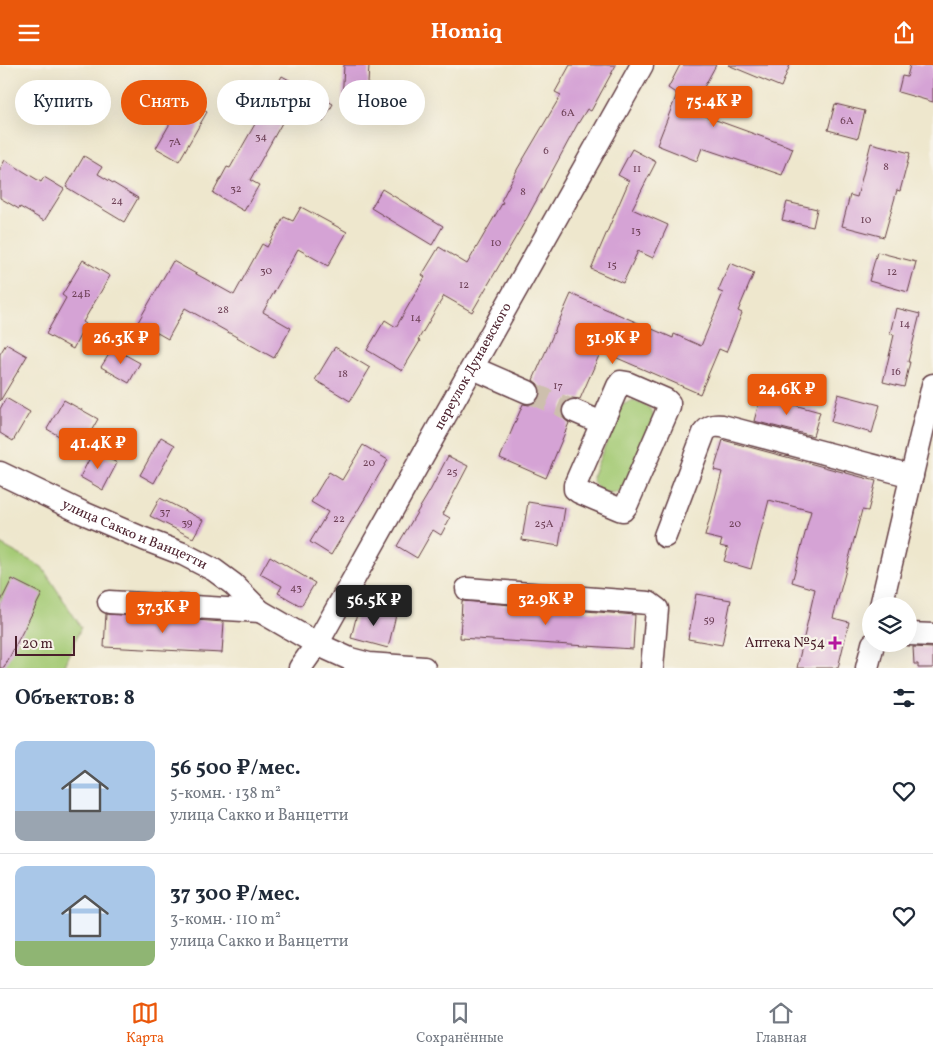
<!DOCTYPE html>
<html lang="ru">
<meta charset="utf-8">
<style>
:root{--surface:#fff;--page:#f2f2f3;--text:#1f2937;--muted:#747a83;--line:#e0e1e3;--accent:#ea580c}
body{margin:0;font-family:Vollkorn,serif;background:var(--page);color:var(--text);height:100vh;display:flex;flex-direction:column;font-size:19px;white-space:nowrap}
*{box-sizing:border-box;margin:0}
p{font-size:16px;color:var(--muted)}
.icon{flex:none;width:28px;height:28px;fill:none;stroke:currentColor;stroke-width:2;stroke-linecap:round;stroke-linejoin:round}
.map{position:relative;height:603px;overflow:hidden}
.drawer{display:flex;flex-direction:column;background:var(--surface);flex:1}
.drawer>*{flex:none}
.hud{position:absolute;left:15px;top:15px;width:500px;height:45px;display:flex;gap:10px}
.controls{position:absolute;left:862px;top:532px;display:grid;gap:10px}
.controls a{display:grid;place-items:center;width:55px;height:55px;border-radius:50%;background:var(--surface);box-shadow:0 5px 20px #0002;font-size:25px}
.scale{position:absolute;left:15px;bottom:12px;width:60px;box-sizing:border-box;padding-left:5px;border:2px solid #4a1f2b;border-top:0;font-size:14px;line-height:18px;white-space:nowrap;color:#4a1f2b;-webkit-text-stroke:4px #f7f3e8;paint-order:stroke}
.price{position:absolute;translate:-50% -42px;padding:0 11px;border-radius:5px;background:var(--accent);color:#fff;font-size:16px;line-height:32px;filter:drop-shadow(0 1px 2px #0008)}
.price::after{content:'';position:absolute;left:50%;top:30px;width:15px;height:11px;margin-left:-8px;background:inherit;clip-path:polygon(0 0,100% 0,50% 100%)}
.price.current{background:#222;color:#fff}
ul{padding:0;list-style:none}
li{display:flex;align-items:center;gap:15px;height:125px;padding:0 15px}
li+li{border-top:1px solid var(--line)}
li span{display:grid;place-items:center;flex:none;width:140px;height:100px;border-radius:10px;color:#555}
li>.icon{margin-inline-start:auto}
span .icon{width:60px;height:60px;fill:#fffc;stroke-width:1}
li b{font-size:21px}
h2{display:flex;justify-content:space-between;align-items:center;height:60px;padding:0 15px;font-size:21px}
.pill{padding:0 18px;border-radius:22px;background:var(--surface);box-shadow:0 5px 20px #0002;font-size:18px;line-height:45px}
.pill.current{background:var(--accent);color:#fff}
header{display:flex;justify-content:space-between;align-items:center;height:65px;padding:0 15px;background:var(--accent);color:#fff;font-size:22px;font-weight:700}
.menu{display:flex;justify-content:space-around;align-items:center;height:70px;border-top:1px solid var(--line);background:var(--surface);font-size:14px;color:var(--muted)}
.menu a{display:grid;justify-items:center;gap:2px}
.menu .current{color:var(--accent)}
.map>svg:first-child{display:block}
.green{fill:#a4ca74;stroke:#777450}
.building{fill:#d5a3d5}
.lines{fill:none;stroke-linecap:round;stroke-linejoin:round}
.minor-tunnel{stroke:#cdbfad;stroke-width:22;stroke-dasharray:22 11;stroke-linecap:butt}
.minor-casing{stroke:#633d43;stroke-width:25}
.minor{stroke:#fff;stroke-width:22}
.poi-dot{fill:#b5179e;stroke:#f7f3e8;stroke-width:2}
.labels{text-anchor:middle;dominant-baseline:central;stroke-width:4.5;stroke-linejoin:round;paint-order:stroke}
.number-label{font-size:11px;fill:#6d4056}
.street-label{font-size:14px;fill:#4a1f2b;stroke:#f7f3e8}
.poi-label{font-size:14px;fill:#4a1f2b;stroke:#f7f3e8;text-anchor:end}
</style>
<header><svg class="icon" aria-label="menu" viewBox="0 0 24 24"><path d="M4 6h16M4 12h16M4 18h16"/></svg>Homiq<svg class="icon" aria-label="share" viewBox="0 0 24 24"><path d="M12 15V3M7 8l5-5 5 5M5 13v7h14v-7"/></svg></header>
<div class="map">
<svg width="933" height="603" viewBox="0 0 933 603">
<rect width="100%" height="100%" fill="#f7f3e8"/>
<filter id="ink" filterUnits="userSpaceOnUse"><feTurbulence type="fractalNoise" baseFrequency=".02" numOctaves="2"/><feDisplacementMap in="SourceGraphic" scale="10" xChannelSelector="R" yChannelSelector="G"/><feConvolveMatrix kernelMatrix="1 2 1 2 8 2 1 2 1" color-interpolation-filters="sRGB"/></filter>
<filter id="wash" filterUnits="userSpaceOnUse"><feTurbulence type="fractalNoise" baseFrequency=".0096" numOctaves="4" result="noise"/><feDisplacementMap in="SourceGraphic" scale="20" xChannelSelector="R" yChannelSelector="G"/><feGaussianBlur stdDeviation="1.12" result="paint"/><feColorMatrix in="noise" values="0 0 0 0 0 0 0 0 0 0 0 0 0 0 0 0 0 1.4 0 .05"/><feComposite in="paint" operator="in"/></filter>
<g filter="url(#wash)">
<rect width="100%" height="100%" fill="#eee7cd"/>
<!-- green -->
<g class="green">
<path d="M 635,336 C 646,339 651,343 654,353 L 623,425 C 609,433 595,427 592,412 L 622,340 L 629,337 Z"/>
<polygon points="0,479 42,502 81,562 64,603 0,603"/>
</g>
<g id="blocks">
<!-- building -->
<g class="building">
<polygon points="344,0 369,0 367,38 342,37"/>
<polygon points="570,0 616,0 591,46 587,44 577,60 527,153 472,247 444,231 418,275 420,276 402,306 367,285 385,255 396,262 425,212 422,210 439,182 467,199 503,137 501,136 518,103 561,30 555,27"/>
<polygon points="680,0 716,0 691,46 793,83 782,110 702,83 697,96 657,80 677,29 668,23"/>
<polygon points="728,0 790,0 781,22"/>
<polygon points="910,0 933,0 933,37 898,27 902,11 907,12"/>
<polygon points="282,11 333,39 323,57 292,40 250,115 259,120 244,146 213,128 227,102 230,103 267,38"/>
<polygon points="184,34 207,47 179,96 156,83"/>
<polygon points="835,39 865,46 858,73 828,65"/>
<polygon points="871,78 910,88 900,126 897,125 884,172 842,161 850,130 857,132"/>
<polygon points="632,84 656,97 632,144 668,160 653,193 638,186 623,218 591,204 629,116 618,110"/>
<polygon points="84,91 102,102 98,109 138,133 124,157 66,122"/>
<polygon points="5,95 41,117 44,112 64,124 44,156 20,142 19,144 0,133 0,104"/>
<polygon points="382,124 443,161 432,180 371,143"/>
<polygon points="787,137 817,144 813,162 782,155"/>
<polygon points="301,142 347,167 328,201 298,184 263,247 291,263 274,293 185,243 168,274 138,257 173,196 234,230 262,179 267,182 284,152 293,156"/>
<polygon points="877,187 916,197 908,227 869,216"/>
<polygon points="83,195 110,211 83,257 86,259 73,284 46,269 66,233 62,230"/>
<polygon points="730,198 754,208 738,246 742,248 726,287 719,284 700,329 601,286 580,334 572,333 566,336 562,341 561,348 563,353 569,358 546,413 500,393 523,339 529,340 535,338 540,332 541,326 539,320 533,315 571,229 673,273 674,269 701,281 723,228 718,226"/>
<polygon points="896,243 920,249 908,297 910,297 904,322 883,317 894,270 890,269"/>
<polygon points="6,279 27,291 0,336 0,289"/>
<polygon points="335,282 370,303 350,336 315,315"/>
<polygon points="113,283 140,298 129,318 101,302"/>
<polygon points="838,329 880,340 872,368 831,357"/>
<polygon points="761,331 820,347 813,371 754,356"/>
<polygon points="6,333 30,347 13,376 0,368 0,344"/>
<polygon points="64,335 98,354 81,384 47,364"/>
<polygon points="161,372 175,380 154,418 140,410"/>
<polygon points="723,375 876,416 868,446 862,445 833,553 849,557 838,603 797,603 815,524 792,517 811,446 769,435 751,504 724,496 728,483 720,481 722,475 705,471 722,407 714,405"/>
<polygon points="363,380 388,395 331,490 310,477 328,447 311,437 329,407 342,415"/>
<polygon points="94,385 117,398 103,425 80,412"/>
<polygon points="448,391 468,401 443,449 450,453 441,470 433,465 417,493 397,481 431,424"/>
<polygon points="160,433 203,455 193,473 150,451"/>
<polygon points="528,437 565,443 559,481 522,475"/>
<polygon points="270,491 315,518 301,541 278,528 282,521 260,509"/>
<polygon points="12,514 42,529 4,603 0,603 0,538"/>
<polygon points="696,529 731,535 722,580 688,574"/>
<polygon points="462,536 635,550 633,584 460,573"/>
<polygon points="359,541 396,550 388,583 351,573"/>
<polygon points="106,549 224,557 222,588 104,582"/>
<polygon points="913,582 933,583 933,603 918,603 918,599 914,599"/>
</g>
</g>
</g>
<g filter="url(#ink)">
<use href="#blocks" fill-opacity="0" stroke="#633d43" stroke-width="1"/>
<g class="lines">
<!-- minor-tunnel -->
<polyline class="minor-tunnel" points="528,327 574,346"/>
<!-- minor casing -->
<g class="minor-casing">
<g id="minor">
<polyline points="473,303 528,327"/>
<polyline points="574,346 602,358 575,420 575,424 579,427 619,444 623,445 626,441 669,342 669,338 666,335 627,318 621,317 618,321 602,358"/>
<path id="s1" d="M 0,408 L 81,447 L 144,474 L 183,489 L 214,505 L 233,519 L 260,546 L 317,579 L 350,594 L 369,599 L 424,603"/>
<path d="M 665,471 L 704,368 C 709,361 714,360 722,361 L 912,411"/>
<polyline points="467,524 649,538 657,544 652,603"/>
<polyline points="109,537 260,546"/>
<polyline points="881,541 933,320"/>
<polyline points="909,569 933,570"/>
<path id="s2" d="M 300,603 L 317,579 L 642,0"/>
<polyline points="867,603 873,579"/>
</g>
</g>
<!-- minor -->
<use href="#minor" class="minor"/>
</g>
</g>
<!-- markers -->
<path class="poi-dot" d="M832.5 570.5h5v5h5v5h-5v5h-5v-5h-5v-5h5z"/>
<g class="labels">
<!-- number labels -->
<g class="number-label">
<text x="568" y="48">6А</text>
<text x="847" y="56">6А</text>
<text x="261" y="72">34</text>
<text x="175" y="77">7А</text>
<text x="546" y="86">6</text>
<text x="886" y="102">8</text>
<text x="637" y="104">11</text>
<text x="236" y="124">32</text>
<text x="523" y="127">8</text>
<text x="117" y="136">24</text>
<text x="866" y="155">10</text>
<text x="636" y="166">13</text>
<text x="496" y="178">10</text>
<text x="612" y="200">15</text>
<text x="266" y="206">30</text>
<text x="892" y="207">12</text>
<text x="464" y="220">12</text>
<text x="81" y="229">24Б</text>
<text x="223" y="245">28</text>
<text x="416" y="253">14</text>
<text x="905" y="259">14</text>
<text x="896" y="307">16</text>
<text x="343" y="309">18</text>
<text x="558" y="321">17</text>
<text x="369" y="398">20</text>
<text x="452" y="407">25</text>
<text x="165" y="447">37</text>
<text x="339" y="454">22</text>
<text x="187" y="458">39</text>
<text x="544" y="459">25А</text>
<text x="735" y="459">20</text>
<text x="296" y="523">43</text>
<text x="709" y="555">59</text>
</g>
<!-- street labels -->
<g class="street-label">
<text stroke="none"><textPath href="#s2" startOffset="348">переулок Дунаевского</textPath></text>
<text stroke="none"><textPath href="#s1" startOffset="148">улица Сакко и Ванцетти</textPath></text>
</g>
<!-- poi labels -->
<g class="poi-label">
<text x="825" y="578">Аптека №54</text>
</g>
</g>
</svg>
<div class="controls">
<a><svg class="icon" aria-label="layers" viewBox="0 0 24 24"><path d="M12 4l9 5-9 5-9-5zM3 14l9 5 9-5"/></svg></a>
</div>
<div class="scale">20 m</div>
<b class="price" style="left:714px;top:63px">75.4K ₽</b>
<b class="price" style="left:121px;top:300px">26.3K ₽</b>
<b class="price" style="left:613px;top:300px">31.9K ₽</b>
<b class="price" style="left:787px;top:351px">24.6K ₽</b>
<b class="price" style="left:98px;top:405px">41.4K ₽</b>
<b class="price" style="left:546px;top:561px">32.9K ₽</b>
<b class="price current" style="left:374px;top:562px">56.5K ₽</b>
<b class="price" style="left:163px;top:569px">37.3K ₽</b>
<div class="hud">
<a class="pill">Купить</a>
<a class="pill current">Снять</a>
<a class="pill">Фильтры</a>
<a class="pill">Новое</a>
</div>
</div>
<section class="drawer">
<h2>Объектов: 8<svg class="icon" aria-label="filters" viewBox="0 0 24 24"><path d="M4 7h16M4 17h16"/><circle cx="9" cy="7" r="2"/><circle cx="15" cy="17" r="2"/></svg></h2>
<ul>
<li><span style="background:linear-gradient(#a9c7e8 70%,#9aa5b1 0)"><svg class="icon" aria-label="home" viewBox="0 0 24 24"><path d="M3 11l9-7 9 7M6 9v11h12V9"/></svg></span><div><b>56 500 ₽/мес.</b><p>5-комн. · 138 m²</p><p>улица Сакко и Ванцетти</p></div><svg class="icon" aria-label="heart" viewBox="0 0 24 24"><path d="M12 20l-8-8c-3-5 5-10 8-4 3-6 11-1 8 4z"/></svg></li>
<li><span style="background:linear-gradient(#a9c7e8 75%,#8fb573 0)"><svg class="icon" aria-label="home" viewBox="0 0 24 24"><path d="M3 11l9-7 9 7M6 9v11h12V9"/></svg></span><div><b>37 300 ₽/мес.</b><p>3-комн. · 110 m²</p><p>улица Сакко и Ванцетти</p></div><svg class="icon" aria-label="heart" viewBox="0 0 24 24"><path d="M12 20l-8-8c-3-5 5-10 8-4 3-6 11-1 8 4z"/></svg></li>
</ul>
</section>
<nav class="menu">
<a class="current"><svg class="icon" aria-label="map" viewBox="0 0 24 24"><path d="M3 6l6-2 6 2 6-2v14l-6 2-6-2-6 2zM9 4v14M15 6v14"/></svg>Карта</a>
<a><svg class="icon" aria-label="saved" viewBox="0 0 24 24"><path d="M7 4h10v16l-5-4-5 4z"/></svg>Сохранённые</a>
<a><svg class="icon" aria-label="home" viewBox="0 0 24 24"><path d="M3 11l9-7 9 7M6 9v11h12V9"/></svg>Главная</a>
</nav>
